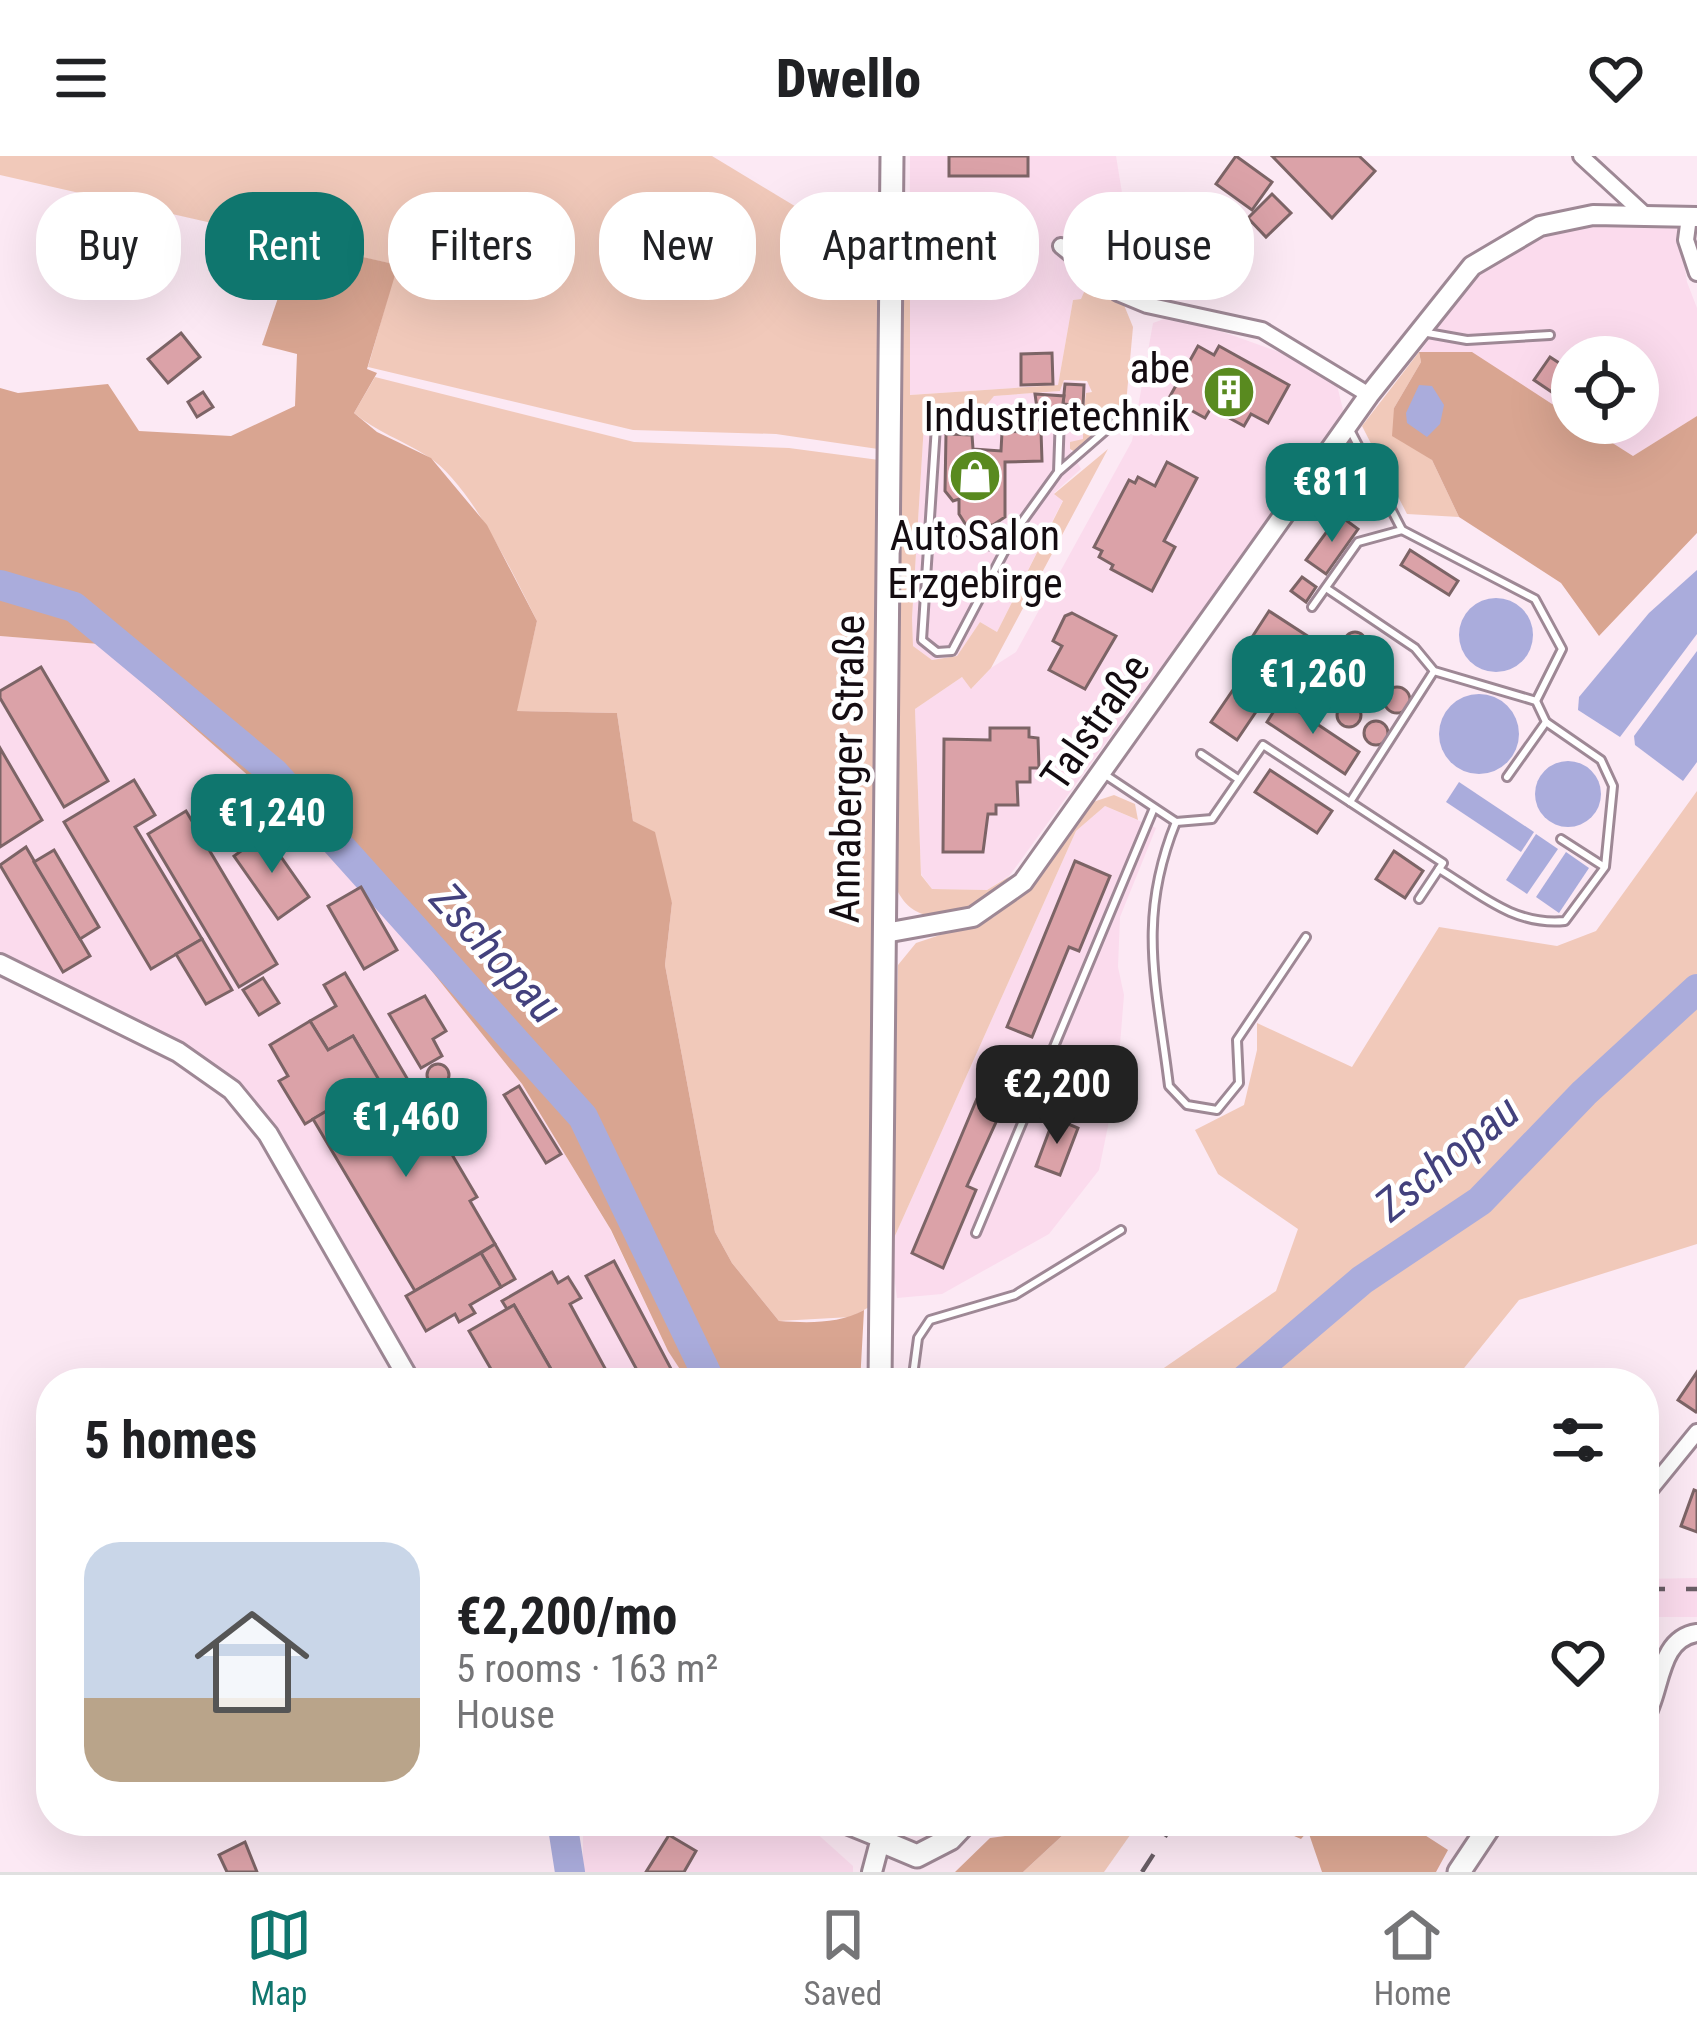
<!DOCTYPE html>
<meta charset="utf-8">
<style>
:root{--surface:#fff;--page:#f2f2f2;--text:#202124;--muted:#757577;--line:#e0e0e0;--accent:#0f766e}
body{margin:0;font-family:"Roboto Condensed",sans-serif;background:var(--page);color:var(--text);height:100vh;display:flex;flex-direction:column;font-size:45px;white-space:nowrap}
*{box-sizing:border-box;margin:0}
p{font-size:39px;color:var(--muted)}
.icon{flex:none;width:66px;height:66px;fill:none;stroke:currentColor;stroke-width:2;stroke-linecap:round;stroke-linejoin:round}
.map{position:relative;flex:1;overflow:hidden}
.sheet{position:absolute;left:36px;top:1212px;width:1623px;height:468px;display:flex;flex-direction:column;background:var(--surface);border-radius:48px;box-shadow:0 12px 48px #0002}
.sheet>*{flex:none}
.guide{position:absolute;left:36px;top:36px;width:1626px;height:108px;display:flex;gap:24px}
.fabs{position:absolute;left:1551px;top:180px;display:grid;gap:24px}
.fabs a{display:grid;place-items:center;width:108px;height:108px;border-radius:50%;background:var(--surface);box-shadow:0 12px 48px #0002;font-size:60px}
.price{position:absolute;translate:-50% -102px;padding:0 27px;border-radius:24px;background:var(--accent);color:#fff;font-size:39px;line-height:78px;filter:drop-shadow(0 3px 6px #0008)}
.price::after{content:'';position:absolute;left:50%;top:72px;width:36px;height:27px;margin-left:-18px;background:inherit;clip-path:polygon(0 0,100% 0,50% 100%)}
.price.active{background:#222;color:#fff}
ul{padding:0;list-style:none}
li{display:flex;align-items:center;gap:36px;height:300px;padding:0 48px}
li+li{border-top:3px solid var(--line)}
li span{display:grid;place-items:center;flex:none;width:336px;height:240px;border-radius:36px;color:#555}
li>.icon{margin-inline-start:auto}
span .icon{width:144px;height:144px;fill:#fffc;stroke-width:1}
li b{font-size:51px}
h2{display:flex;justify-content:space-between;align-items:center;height:144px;padding:0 48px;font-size:51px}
.pill{padding:0 42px;border-radius:48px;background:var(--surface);box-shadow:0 12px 48px #0002;font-size:42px;line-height:108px}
.pill.active{background:var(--accent);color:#fff}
header{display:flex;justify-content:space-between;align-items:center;height:156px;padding:0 48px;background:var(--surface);font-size:54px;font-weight:800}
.tabs{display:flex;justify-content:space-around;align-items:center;height:168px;border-top:3px solid var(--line);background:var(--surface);font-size:33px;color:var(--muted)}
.tabs a{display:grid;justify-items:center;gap:6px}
.tabs .active{color:var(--accent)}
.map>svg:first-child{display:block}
.built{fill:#fbdbed}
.green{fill:#f1c9ba}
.forest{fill:#d9a591}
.water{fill:#aaacdc}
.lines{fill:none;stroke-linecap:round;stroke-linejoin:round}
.river{stroke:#aaacdc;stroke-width:30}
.building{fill:#dba2a8;stroke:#7c6466;stroke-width:3}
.service-casing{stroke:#9e8895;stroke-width:12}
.minor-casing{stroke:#9e8895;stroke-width:20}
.tertiary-casing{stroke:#9e8895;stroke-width:22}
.secondary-casing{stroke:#9e8895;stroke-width:24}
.primary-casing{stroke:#9e8895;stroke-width:27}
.service{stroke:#fff;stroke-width:6}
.minor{stroke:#fff;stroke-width:14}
.tertiary{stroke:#fff;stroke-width:16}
.secondary{stroke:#fff;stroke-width:18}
.primary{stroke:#fff;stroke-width:21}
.rail{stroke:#695d65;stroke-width:4.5;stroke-dasharray:21 21;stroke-linecap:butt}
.labels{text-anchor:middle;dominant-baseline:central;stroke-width:9;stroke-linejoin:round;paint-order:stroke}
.poi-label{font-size:42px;fill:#140c11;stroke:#fff;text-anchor:end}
.street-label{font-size:42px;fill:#140c11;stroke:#fff}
.water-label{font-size:45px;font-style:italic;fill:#43417d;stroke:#fff}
</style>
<header><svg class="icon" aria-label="menu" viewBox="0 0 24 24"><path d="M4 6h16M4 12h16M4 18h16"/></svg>Dwello<svg class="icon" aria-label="heart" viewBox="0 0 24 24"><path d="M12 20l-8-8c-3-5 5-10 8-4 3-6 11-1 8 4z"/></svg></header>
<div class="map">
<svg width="1697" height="1716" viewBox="0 0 1697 1716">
<rect width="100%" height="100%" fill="#fce9f4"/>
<!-- built -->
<g class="built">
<polygon points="910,0 1116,0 1124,49 1071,74 1087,129 1081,143 1073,144 1058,229 909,239"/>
<polygon points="1670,65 1679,69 1687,126 1697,152 1697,260 1633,300 1581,267 1638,267 1638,201 1572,201 1572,261 1522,231 1420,196 1476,115 1540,75"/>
<polygon points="1164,163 1212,172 1293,201 1337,229 1344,258 1010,719 987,734 932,733 921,718 915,553 962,521 972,532 991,512 1016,496 1132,285 1153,167"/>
<polygon points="1064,224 1092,228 1084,254 1073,263 1083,262 1084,284 1071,286 1070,293 1081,313 1054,337 1063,344 997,476 980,466 957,500 932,504 913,490 912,462 924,268 945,253 983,251 994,240 1060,235"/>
<polygon points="0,480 99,488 260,630 363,729 522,928 609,1071 668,1195 690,1227 420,1227 267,963 184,893 0,799"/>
<polygon points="1105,650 1156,672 1120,761 1118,811 1124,839 1117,926 1099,1014 1049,1078 942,1138 897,1142 890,1091 1076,675"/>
<polygon points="1697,1422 1697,1461 1644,1461 1644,1423"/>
<polygon points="583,1665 803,1665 853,1710 853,1716 583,1716"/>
</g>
<!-- green -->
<g class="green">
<polygon points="0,0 712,0 881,102 878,293 776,278 633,274 368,211 397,109 0,19"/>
<path d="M 910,97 L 910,239 L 1058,229 L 1073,144 L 1081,143 L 1087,129 L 1124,149 L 1133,171 L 1126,248 L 1075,296 L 1070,293 L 1070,286 L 1083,283 L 1083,263 L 1072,263 L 1073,256 L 1084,253 L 1086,237 L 1092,236 L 1087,225 L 1064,224 L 1060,235 L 994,240 L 984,252 L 945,253 L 924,268 L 912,462 L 913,490 L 932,504 L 957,500 L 980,466 L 997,476 L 1063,345 L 1054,338 L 1108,293 L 991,512 L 971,533 L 962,521 L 915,553 L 921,719 L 932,733 L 987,734 L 1010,720 C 980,750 921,786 896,732 L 901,99 Z"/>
<polygon points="1419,196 1421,206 1394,252 1432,304 1459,361 1407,358 1362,270"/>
<path d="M 375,221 L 634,286 L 789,292 L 879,304 L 871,1150 L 851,1161 L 779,1165 L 732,1107 L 715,1076 L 665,809 L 672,747 L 633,665 L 617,557 L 516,555 L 537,465 C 514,420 470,326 427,300 C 402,284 377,276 354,257 Z"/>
<polygon points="1697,635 1697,1088 1519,1144 1452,1227 1142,1227 1276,1135 1298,1073 1218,1018 1195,974 1244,949 1257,894 1257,867 1352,911 1439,771 1557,790 1596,775"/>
<polygon points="1114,639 1135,648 1138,664 1105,650 1076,675 890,1091 898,809 916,787 994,761 1034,727 1090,647"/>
<polygon points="1078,1665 1140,1665 1104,1716 1023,1716"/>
</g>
<!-- forest -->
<g class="forest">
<path d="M 297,86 L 398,109 L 367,213 L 377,217 L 354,257 L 377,276 L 431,302 L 487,369 L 537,465 L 517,555 L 617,557 L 633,665 L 655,676 L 672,747 L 665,809 L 715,1076 L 732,1107 L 779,1165 C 808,1167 839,1168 864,1154 L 860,1227 L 689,1227 L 668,1195 L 611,1074 L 522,928 L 363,729 L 260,630 L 99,488 L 0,480 L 0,232 L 18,237 L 108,228 L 139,275 L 231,280 L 295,250 L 297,198 L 262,189 Z"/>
<polygon points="1419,196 1472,196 1572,261 1572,267 1581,267 1633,300 1697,260 1697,377 1599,480 1561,427 1459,361 1432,304 1392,280 1394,252 1421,206"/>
<polygon points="1029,1665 1078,1665 1023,1716 955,1716 990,1682 1020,1678"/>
<polygon points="1260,1665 1403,1665 1448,1694 1436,1716 1322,1716 1308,1675 1301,1683"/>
</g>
<!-- water -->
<g class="water">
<polygon points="1419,229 1432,230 1444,249 1440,268 1427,281 1407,267 1406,257"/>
<polygon points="1697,414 1697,478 1620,581 1578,554 1579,541 1649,457"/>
<circle cx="1496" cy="479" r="37"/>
<polygon points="1697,495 1697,606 1683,625 1635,589 1634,580"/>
<circle cx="1479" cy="578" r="40"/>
<circle cx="1568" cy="638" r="33"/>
<polygon points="1459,626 1534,676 1521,696 1446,646"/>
<polygon points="1536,678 1558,693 1527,738 1506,724"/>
<polygon points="1566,696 1589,712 1559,757 1536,741"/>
</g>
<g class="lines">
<!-- river -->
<g class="river">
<polyline points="0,429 74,451 274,617 583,961 711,1227"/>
<polyline points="1241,1227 1362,1124 1480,1045 1584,937 1697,833"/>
<polyline points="562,1665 570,1716"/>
</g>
</g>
<!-- building -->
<g class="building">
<rect x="949" y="0" width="79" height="20"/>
<polygon points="1236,0 1272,26 1252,54 1216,28"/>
<polygon points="1272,0 1359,0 1375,15 1332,62"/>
<polygon points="1272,38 1291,57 1266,81 1248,62"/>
<polygon points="181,177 200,201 168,227 148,203"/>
<polygon points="1198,190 1214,199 1219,190 1289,229 1268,267 1251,258 1244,270 1211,252 1205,262 1169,242"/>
<polygon points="1052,197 1053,228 1021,229 1021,198"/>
<polygon points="1550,201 1570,214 1565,223 1572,228 1571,249 1534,224"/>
<polygon points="1065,228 1084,229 1083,250 1063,248"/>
<polygon points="203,236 213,251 197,261 188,246"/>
<polygon points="1035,238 1064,240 1062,254 1037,252"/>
<polygon points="1041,275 1042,305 1005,306 1005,361 993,369 966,369 959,358 959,343 953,345 945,335 946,278 972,279 973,293 1001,295 1002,276"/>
<polygon points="1167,306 1197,322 1164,385 1175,391 1152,435 1111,413 1113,409 1099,401 1102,395 1094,391 1129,324 1135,327 1138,321 1155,330"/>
<polygon points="1339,359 1358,373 1326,418 1306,404"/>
<polygon points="1410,394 1458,425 1449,439 1401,409"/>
<polygon points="1302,421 1316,431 1306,446 1291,435"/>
<polygon points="1269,455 1309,481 1284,518 1245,492"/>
<polygon points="1072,457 1116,480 1085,533 1049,514 1062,490 1053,485 1065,460"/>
<circle cx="1355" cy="487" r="11"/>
<circle cx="1328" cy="521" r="18"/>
<polygon points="1250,509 1276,526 1237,584 1211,566"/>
<polygon points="41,511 108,625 64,651 0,542 0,535"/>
<circle cx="1370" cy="526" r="13"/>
<circle cx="1397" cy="544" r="13"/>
<polygon points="1281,544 1359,596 1345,618 1267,566"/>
<circle cx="1349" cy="559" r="12"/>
<circle cx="1376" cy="577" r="12"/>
<polygon points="990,572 1029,572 1029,581 1038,582 1039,612 1030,612 1030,626 1017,626 1018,649 996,649 996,658 988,658 983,696 943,696 944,583 990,584"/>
<polygon points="0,592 42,664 0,691"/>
<polygon points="1270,614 1332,655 1317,677 1255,636"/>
<polygon points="134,624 155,659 135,671 202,783 151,813 64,666"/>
<polygon points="186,655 277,808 239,831 148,678"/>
<polygon points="265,678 309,741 278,763 234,700"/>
<polygon points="26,691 90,800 63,816 0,709"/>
<polygon points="54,694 99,771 80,783 34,706"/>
<polygon points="1394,695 1423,715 1405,742 1376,723"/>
<polygon points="1075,705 1110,720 1079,795 1069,791 1032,881 1007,871"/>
<polygon points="361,731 397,794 364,813 328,750"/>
<polygon points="202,783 232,834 206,848 176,798"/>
<polygon points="345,817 408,924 386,937 353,880 328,894 310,865 336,850 324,829"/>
<polygon points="263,822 279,847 259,859 243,834"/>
<polygon points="425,840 446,875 433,883 442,900 421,912 389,858"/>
<polygon points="310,865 328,894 353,880 379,924 305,968 279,925 288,920 270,889"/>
<polygon points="1010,900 1023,907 967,1030 976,1034 943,1112 912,1097 981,933 993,937"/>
<circle cx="438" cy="919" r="11"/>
<polygon points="379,924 386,937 408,924 477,1041 470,1045 495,1088 415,1135 313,963"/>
<circle cx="462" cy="946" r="18"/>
<polygon points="519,930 561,998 546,1007 504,939"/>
<polygon points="1054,962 1078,972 1060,1019 1036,1010"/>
<polygon points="495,1088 515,1123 501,1131 481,1097"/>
<polygon points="481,1097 501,1131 470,1149 475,1157 459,1166 455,1158 426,1175 406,1140"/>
<polygon points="614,1105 678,1226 676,1227 644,1227 586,1120"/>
<polygon points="552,1116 558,1127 568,1121 581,1142 570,1148 613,1227 559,1227 514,1149 507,1153 502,1145"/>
<polygon points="514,1149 559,1227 499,1227 469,1175"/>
<polygon points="1697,1216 1697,1255 1696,1256 1678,1244"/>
<polygon points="1694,1334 1697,1335 1697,1376 1681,1370"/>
<polygon points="669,1679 696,1695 684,1716 646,1716"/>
<polygon points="245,1686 257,1716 227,1716 219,1699"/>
</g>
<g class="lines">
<!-- service casing -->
<g class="service-casing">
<g id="service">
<polyline points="1422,176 1467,184 1550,179"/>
<polyline points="1058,316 1014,377 952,495 937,496 922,484 936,270 984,258 1060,260 1058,316 1120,262 1129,263"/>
<polyline points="1402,374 1535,443 1562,493 1536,545"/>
<polyline points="928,380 1007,392"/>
<path d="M 1326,432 L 1415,492 L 1434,515 L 1536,545 L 1546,566 L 1601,604 L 1613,630 L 1605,711 L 1565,765 C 1514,770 1480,738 1439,713"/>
<polyline points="1312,451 1358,386 1402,374 1349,272"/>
<polyline points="1201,598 1238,623"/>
<polyline points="1104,618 1176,666 1212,663 1263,589 1443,707 1419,743"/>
<polyline points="1507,621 1546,566"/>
<polyline points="1350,646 1434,515"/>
<path d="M 1176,666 C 1136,764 1157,830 1169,930 L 1187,949 L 1217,954 L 1239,927 L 1237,884 L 1306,781"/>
<polyline points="1561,683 1603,710"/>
<polyline points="976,1077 1154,652"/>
<polyline points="912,1227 918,1182 930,1164 1015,1139 1121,1074"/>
</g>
</g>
<!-- minor casing -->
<g class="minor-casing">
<g id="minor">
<polyline points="1581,0 1643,57"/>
<polyline points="1689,61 1686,84 1697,117"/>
<polyline points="1061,90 1118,137 1147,149 1262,174 1369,239"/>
<polyline points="1644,1341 1697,1276"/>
</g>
</g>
<!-- tertiary casing -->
<g class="tertiary-casing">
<path id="tertiary" d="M 1644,1564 C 1662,1536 1657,1483 1697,1477"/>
</g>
<!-- secondary casing -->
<g class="secondary-casing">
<g id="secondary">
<polyline points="885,777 973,761 1023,726 1369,239 1472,110 1540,70 1593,59 1697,61"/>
<polyline points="0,808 178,896 232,934 268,978 411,1227"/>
<polyline points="839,1665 881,1682 872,1716"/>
</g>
</g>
<!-- primary casing -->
<g class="primary-casing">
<g id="primary">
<polyline points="880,1227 892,0"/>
<polyline points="876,1665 886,1687 917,1700 950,1683 967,1665"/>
<polyline points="1459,1716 1493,1665"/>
</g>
</g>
<!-- service -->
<use href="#service" class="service"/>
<!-- minor -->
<use href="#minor" class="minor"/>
<!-- tertiary -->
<use href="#tertiary" class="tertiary"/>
<!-- secondary -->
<use href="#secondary" class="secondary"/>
<!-- primary -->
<use href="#primary" class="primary"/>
<!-- rail -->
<g class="rail">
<polyline points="1644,1433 1697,1433"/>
<polyline points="1142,1716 1175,1665"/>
</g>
</g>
<!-- icons -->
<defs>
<g id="building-disc" transform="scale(2.7)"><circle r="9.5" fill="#598a1f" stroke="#fff"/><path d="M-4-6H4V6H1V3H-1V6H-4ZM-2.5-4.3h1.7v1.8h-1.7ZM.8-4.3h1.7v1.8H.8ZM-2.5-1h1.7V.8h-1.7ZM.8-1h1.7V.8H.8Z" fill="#fff"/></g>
<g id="shop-disc" transform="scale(2.7)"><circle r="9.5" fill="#598a1f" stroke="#fff"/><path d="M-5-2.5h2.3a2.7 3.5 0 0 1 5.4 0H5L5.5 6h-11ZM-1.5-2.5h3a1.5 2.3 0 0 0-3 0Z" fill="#fff"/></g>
</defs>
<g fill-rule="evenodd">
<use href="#building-disc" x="1229" y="236"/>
<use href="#shop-disc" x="975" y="320"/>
</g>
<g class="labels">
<!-- poi labels -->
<g class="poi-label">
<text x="1190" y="212">abe<tspan x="1190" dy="48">Industrietechnik</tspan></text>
<text x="975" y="379" text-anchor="middle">AutoSalon<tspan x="975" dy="48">Erzgebirge</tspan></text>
</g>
<!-- street labels -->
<g class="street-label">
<text transform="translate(1095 566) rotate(-55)">Talstraße</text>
<text transform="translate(847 613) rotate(-89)">Annaberger Straße</text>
</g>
<!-- water labels -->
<g class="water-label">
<text transform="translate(496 797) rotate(48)">Zschopau</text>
<text transform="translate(1447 1002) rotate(-39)">Zschopau</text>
</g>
</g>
</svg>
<div class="fabs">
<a><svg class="icon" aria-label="locate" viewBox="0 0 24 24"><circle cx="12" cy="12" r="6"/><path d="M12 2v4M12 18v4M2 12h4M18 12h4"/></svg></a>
</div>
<b class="price" style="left:1332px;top:389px">€811</b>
<b class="price" style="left:1313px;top:581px">€1,260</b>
<b class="price" style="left:272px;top:720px">€1,240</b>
<b class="price active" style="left:1057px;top:991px">€2,200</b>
<b class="price" style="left:406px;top:1024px">€1,460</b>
<div class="guide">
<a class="pill">Buy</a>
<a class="pill active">Rent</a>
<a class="pill">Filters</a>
<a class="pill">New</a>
<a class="pill">Apartment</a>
<a class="pill">House</a>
</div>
<section class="sheet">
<h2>5 homes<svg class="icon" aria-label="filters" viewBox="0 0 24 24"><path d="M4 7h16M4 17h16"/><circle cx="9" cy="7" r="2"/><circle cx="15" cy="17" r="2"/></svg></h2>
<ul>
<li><span style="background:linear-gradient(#c9d6e8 65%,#b9a48a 0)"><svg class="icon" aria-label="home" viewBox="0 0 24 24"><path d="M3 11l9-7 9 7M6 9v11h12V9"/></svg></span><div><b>€2,200/mo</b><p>5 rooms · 163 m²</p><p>House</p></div><svg class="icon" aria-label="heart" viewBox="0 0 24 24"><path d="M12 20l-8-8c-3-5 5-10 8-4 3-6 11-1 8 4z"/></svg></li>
</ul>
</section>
</div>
<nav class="tabs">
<a class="active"><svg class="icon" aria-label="map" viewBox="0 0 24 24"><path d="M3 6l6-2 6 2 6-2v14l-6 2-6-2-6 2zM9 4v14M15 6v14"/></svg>Map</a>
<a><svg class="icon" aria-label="saved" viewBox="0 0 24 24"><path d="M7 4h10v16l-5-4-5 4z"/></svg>Saved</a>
<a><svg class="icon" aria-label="home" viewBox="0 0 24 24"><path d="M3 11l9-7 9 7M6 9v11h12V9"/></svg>Home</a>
</nav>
